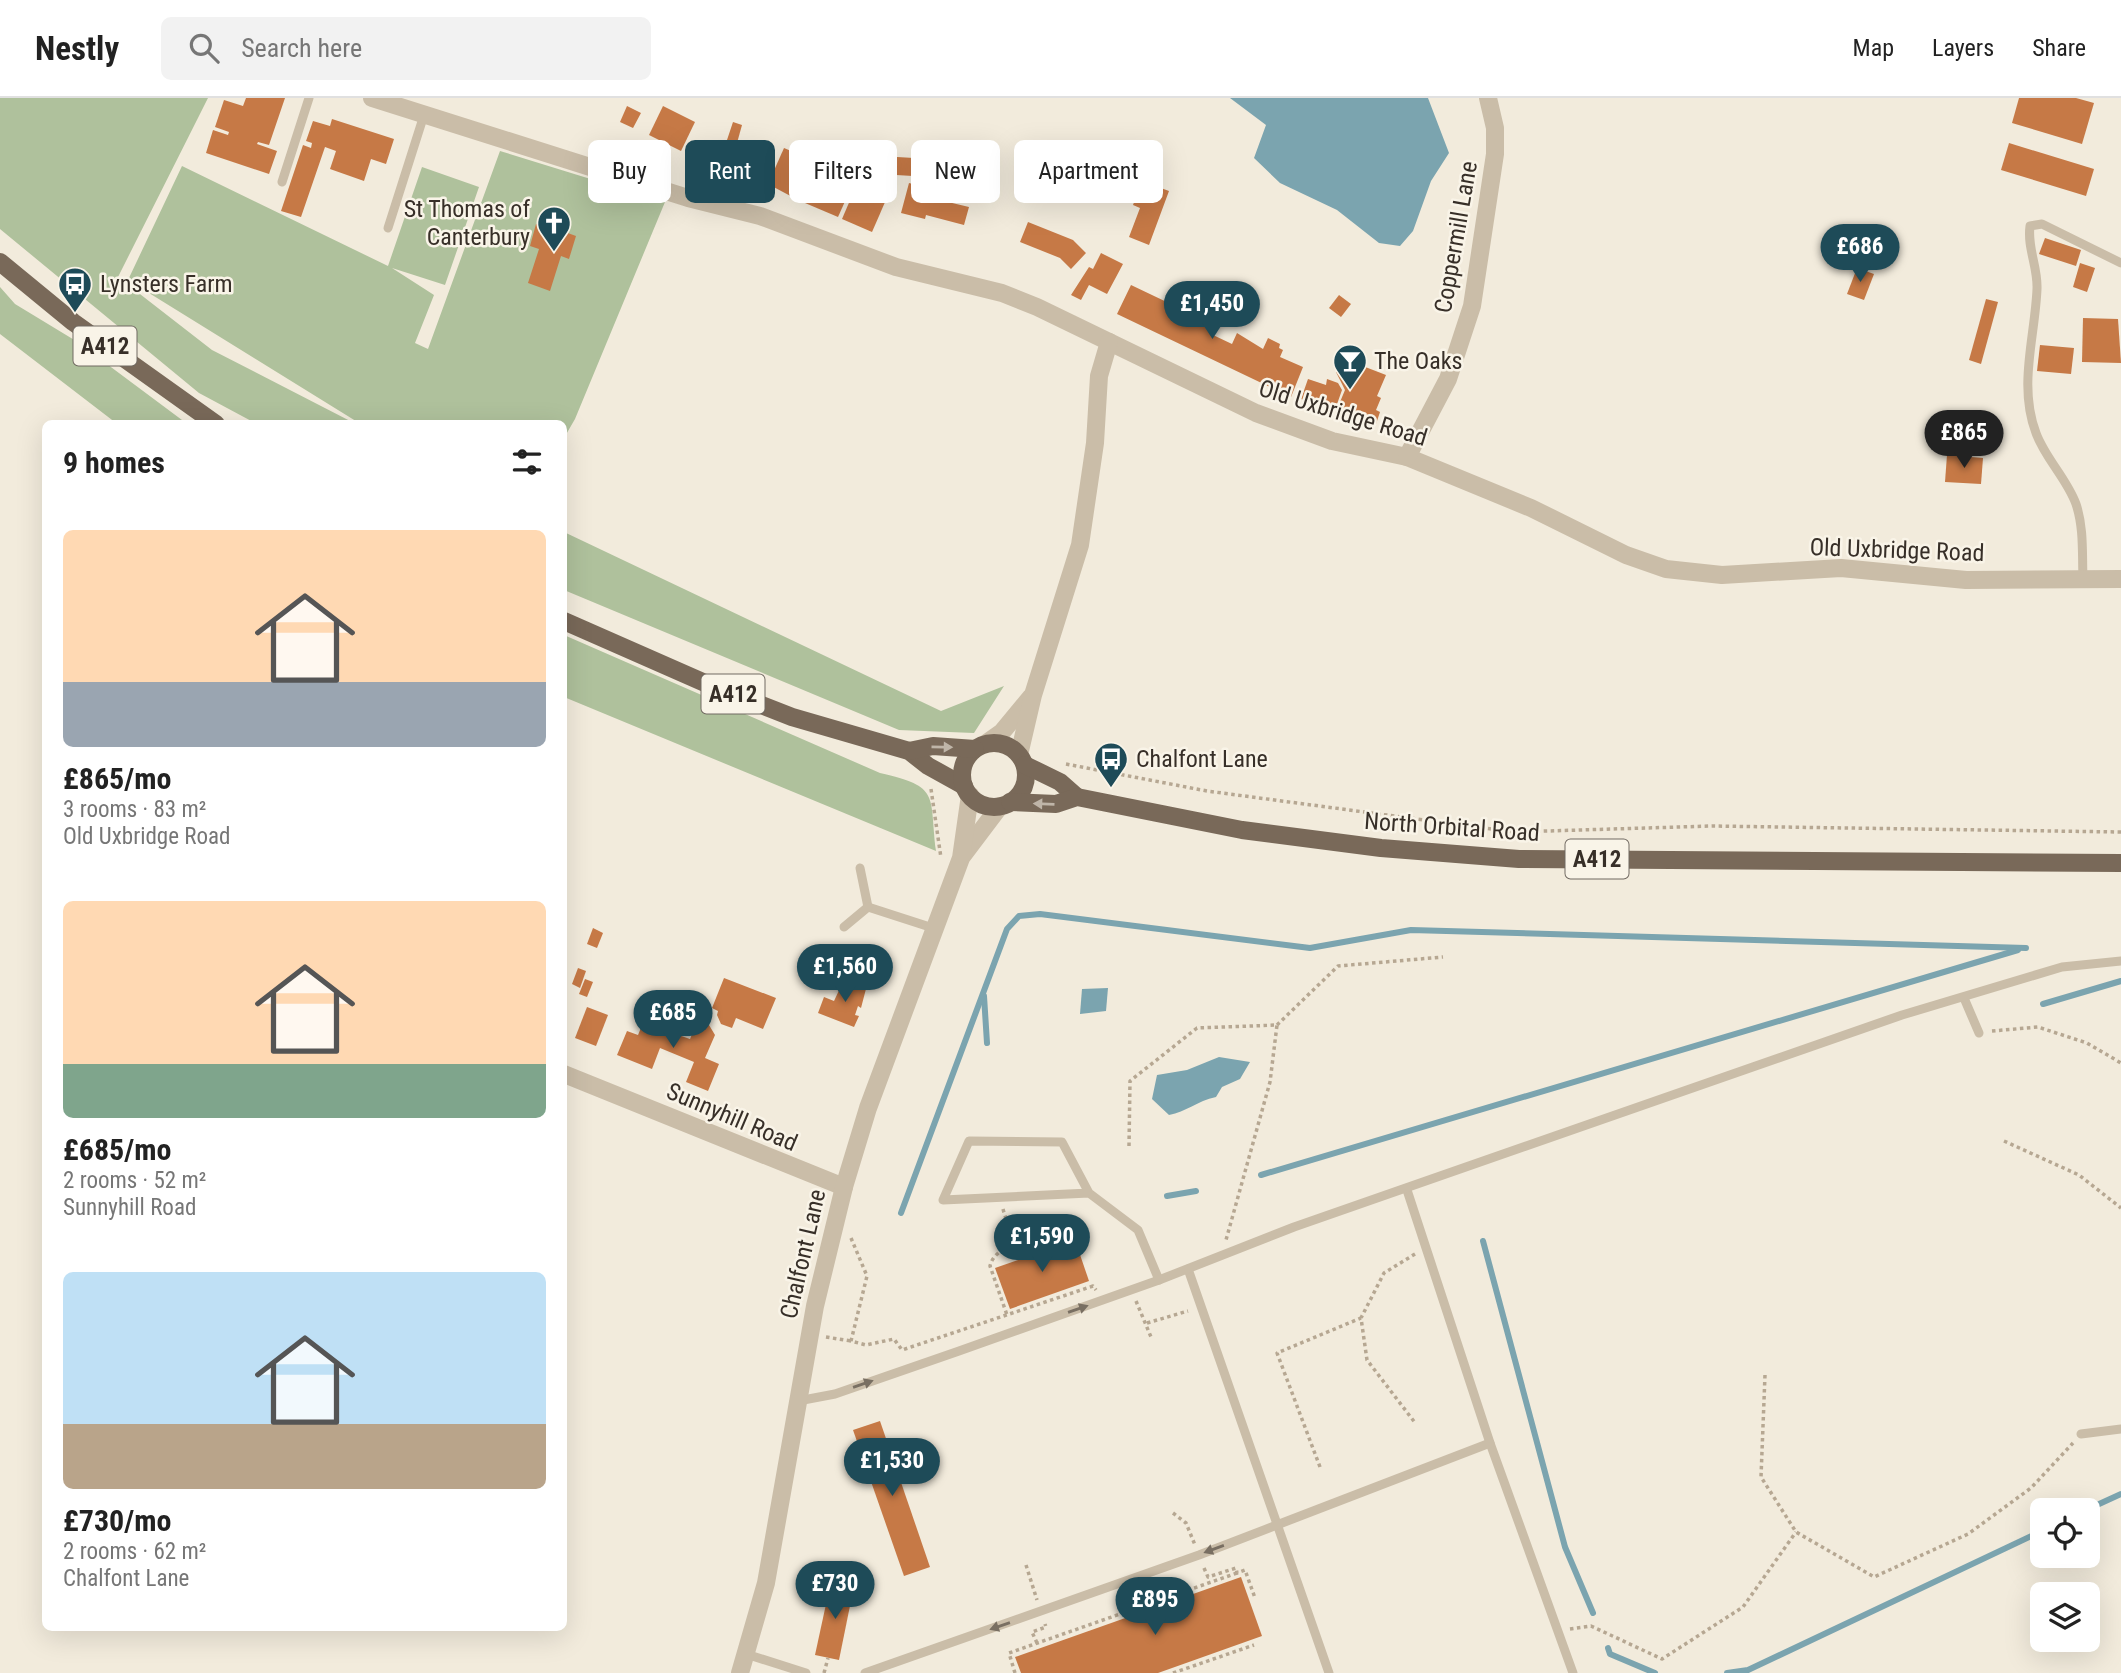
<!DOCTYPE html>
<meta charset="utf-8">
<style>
:root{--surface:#fff;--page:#f2f2f2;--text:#222;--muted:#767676;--line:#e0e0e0;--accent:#1e4b58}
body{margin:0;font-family:"Roboto Condensed",sans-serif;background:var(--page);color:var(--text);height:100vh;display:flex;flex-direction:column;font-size:26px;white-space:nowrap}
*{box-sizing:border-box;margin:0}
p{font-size:23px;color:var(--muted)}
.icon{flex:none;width:38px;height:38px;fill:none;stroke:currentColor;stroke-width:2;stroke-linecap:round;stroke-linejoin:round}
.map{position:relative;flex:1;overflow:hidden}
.details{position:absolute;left:42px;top:322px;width:525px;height:1211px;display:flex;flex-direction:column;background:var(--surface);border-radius:10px;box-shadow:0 7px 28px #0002}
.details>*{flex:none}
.hud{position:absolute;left:588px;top:42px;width:665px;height:63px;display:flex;gap:14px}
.controls{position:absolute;left:2030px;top:1400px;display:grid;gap:14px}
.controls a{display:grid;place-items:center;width:70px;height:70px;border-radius:10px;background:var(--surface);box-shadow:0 7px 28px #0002;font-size:35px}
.price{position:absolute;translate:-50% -60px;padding:0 16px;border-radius:24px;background:var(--accent);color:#fff;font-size:23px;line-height:46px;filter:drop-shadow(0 2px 4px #0008)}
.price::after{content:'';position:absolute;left:50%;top:42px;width:21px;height:16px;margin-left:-10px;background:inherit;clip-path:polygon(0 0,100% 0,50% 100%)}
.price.on{background:#222;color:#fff}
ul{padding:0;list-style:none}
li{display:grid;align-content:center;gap:14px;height:371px;padding:0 21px}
li span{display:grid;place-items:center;height:217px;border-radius:10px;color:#555}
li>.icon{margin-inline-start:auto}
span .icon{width:126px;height:126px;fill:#fffc;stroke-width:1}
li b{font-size:30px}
h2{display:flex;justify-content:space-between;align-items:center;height:84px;padding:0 21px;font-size:30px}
.pill{padding:0 24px;border-radius:10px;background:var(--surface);box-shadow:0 7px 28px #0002;font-size:24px;line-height:63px}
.pill.on{background:var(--accent);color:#fff}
header{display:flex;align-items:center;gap:42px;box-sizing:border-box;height:98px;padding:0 35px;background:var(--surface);border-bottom:2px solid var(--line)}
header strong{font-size:33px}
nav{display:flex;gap:38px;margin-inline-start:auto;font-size:24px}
.search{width:490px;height:63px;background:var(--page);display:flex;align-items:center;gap:18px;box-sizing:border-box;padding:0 24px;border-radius:10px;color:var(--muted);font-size:26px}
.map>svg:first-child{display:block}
.green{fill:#afc19c}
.water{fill:#7ba4af}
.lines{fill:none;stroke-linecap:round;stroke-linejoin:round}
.stream{stroke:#7ba4af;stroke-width:6}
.building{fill:#c67946}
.path{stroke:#b6a792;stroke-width:3.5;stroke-dasharray:3.5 3.5;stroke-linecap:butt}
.service{stroke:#cabda8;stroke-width:9}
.minor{stroke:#cabda8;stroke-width:18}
.primary{stroke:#796959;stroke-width:18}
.oneway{fill:#bfb5a8}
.oneway2{fill:#796f62}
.labels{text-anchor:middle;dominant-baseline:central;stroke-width:5;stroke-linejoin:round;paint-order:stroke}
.shield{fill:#f9f4e8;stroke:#716a62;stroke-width:2}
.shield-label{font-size:23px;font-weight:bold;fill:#372f28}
.poi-label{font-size:24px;fill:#372f28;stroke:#f9f4e8;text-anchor:start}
.street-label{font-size:24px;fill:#372f28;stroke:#f9f4e8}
</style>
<header>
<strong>Nestly</strong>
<div class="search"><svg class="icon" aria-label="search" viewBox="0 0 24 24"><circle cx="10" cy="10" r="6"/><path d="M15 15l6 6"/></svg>Search here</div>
<nav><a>Map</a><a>Layers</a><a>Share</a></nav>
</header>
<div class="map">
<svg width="2121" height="1575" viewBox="0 0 2121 1575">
<rect width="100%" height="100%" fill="#f2ebdc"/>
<!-- green -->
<g class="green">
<polygon points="0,0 208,0 118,179 212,252 354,325 255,325 199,295 0,131"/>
<polygon points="500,53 665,104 575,321 564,340 564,326 359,325 128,182 182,68 388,168 422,69 479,89 445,187 392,170 434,197 415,245 428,251"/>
<polygon points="0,189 15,206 76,243 186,325 116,325 0,236"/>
<polygon points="564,434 941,613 1004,588 974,635 899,632 564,492"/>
<path d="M 564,537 L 880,675 C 941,689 929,696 936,753 L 564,599 Z"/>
</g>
<!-- water -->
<g class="water">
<polygon points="1230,0 1428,0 1449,55 1431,83 1413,133 1400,148 1379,145 1337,112 1280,85 1254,60 1266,27"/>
<polygon points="1108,890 1106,913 1080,916 1082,891"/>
<path d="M 1219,959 L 1250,964 L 1240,981 L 1222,989 L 1216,999 C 1197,1003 1186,1014 1169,1017 L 1152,1001 L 1157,977 L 1187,972 Z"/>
</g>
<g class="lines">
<!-- stream -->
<g class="stream">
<polyline points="984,898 987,945"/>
<polyline points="2043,906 2121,883"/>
<polyline points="1261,1077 2018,852"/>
<polyline points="1167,1098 1196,1093"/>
<polyline points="901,1115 1007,831 1019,818 1040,816 1310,850 1411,832 2026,850"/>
<polyline points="1483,1143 1565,1449 1593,1515"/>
<polyline points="2086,1412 2121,1396"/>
<polyline points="1608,1550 1610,1556 1655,1575"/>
<polyline points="1727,1575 1748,1572 2042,1433"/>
</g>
</g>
<!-- building -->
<g class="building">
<polygon points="246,0 285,0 269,47 258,44 257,46 277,53 269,76 206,55 213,32 228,37 229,34 215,29 224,2 243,8"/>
<polygon points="2019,0 2076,0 2094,5 2082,46 2012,25"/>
<polygon points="627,8 641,15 633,30 620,24"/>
<polygon points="663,8 695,24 681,53 649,37"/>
<polygon points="332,21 394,41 386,66 371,61 364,83 330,71 336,53 325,49 301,119 281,113 303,47 311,50 312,45 306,43 313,23 330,28"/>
<polygon points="733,24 742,27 737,45 727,42"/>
<polygon points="2009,45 2094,71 2086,98 2001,72"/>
<polygon points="784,50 815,63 798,102 768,86"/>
<polygon points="731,53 765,64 757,88 749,85 746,92 736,89 738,82 723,77"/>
<polygon points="897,59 914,60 913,78 896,77"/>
<polygon points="930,66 956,73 948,104 969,109 964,127 926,117 925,121 901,115 909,85 924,89"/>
<polygon points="818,76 851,90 838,119 805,105"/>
<polygon points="860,79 889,95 872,134 842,121"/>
<polygon points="1142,83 1169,93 1149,147 1129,139 1140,110 1133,107"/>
<polygon points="549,119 568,125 565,134 576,138 569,161 561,158 550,193 528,185 539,151 530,148 536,126 546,129"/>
<polygon points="1028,124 1073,142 1086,155 1071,171 1060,160 1020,144"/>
<polygon points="2045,140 2081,152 2076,168 2039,156"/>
<polygon points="1101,155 1123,166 1107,196 1089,187 1081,202 1071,197 1089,169 1093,171"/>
<polygon points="2080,165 2095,170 2087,194 2073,189"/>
<polygon points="1857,170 1874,176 1864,202 1847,196"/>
<polygon points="1131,187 1217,228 1213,237 1232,246 1237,235 1263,251 1268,240 1280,246 1279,250 1283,252 1280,259 1303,269 1291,299 1117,216"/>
<polygon points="1339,197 1351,206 1341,219 1329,210"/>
<polygon points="1986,201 1998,204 1981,266 1969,262"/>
<polygon points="2083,220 2118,221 2121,265 2082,264"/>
<polygon points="2040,247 2074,250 2071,276 2037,273"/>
<polygon points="1342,260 1386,277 1377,298 1381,300 1376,312 1380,314 1376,326 1354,318 1352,322 1335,316 1345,292 1336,274"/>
<polygon points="1308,281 1326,287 1327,281 1338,285 1342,292 1336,309 1331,307 1330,310 1301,301"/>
<polygon points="1947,357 1983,360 1981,386 1945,384"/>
<polygon points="593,830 603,835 597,850 587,846"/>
<polygon points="578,870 586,873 580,890 572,886"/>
<polygon points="724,880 776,900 763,931 736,920 732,930 721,926 717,917 718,913 712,910"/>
<polygon points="585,881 593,884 587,899 579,896"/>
<polygon points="855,882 867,887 861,910 858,908 855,917 859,918 854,929 818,915 824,899 834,903 842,886 852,890"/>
<polygon points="587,909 608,917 596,948 575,940"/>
<polygon points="698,922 709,927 715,937 705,960 719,966 708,993 686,984 694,964 660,950 652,971 617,957 627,933 638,937 643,925 690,941"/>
<polygon points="1075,1142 1089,1183 1010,1211 995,1170"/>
<polygon points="880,1323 930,1469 904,1478 853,1332"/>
<polygon points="1241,1479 1262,1538 1158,1575 1021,1575 1015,1559"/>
<polygon points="831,1483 854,1488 839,1562 815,1557"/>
</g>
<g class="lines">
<!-- path -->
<g class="path">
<polyline points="1066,666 1207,693 1514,734 1712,728 2121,734"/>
<polyline points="931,691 941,760"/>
<polyline points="1277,927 1338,868 1443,859"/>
<polyline points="1992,933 2038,929 2087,945 2121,965"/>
<polyline points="2004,1043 2079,1077 2121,1110"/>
<polyline points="1129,1048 1130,983 1197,930 1277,927 1270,984 1226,1142"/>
<path d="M 1003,1111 C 1005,1119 1013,1137 1008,1145 C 1002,1154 993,1156 990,1168 L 1007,1217"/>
<polyline points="851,1140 867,1178 851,1243 866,1247 894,1241 902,1252 1093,1188 1096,1192"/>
<polyline points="1415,1156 1384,1175 1361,1220 1367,1262 1416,1326"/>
<polyline points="1136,1203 1151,1239"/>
<polyline points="1147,1225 1188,1213"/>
<polyline points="826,1239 851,1243"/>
<polyline points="1765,1277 1761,1379 1796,1434 1874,1479 1968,1436 2031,1390 2073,1345"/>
<polyline points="1320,1369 1277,1255 1361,1220"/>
<polyline points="1173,1415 1186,1425 1195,1447"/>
<polyline points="1026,1467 1037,1502"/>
<polyline points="1204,1470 1208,1479 1236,1470 1237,1475 1245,1472 1255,1500"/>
<polyline points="1570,1531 1591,1528 1662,1561 1743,1509 1796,1434"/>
<polyline points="1037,1545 1032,1534 1046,1529 1045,1526"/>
<polyline points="824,1575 828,1560"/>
<polyline points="1015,1575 1009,1555 1237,1475"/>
<polyline points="1173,1575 1254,1547"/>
</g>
<!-- service -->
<g class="service">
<polyline points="282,84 309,0"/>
<polyline points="388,130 424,17"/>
<path d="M 2083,480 C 2082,455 2084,430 2076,406 C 2067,381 2045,360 2036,335 C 2018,288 2035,239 2037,191 C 2038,169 2027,150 2030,128 L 2042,126 L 2121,165"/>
<polyline points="860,770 868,809"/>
<polyline points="868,809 933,830"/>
<polyline points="844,829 868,809"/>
<polyline points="1964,900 1979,935"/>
<polyline points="1407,1092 1490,1345 1573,1575"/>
<polyline points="1089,1095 1062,1044 969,1043 943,1102 1089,1095 1138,1132 1159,1182"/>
<polyline points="1188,1171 1329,1575"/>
<polyline points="798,1303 835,1296 959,1253 1159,1182 1294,1129 1902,917 2062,869 2121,863"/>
<polyline points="2081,1336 2121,1331"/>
<polyline points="746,1556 806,1575"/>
<polyline points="865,1575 1199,1457 1490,1345"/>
</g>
<!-- minor -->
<g class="minor">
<polyline points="372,0 688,100 760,118 896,169 1002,195 1037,209 1256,315 1332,343 1407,359 1531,410 1626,457 1666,471 1722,477 1841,470 1966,482 2121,481"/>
<polyline points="1407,359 1448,281 1472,208 1495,56 1495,30 1488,0"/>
<polyline points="985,646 1002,634 1031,599"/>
<polyline points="1019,657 1033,597 1080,447 1095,345 1099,278 1109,244"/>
<polyline points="963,757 1000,708"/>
<polyline points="564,976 844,1089"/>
<polyline points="740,1575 766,1485 815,1208 844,1089 868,1010 961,760 970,697"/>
</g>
<!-- primary -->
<g class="primary">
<polyline points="0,164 73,224 216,326"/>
<polyline points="564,523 705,585 792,619 909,653 928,668 964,688"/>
<circle cx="994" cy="677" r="32"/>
<polyline points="909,653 933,648 975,651"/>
<polyline points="1025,667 1060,684 1077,699"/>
<polyline points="1010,704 1056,706 1077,699 1242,732 1381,750 1519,761 2121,765"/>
</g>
</g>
<!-- one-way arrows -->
<defs><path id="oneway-solid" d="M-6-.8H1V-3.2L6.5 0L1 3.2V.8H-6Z" transform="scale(1.75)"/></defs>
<g class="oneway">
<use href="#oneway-solid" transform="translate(942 649) rotate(1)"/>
<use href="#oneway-solid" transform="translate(1044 706) rotate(-178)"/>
</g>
<g class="oneway2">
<use href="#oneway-solid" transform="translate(1078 1211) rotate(-19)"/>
<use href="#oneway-solid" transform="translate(863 1286) rotate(-19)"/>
<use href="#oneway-solid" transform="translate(1214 1451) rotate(160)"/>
<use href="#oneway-solid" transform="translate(1000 1528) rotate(161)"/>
</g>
<!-- icons -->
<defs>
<g id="church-pin" transform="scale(1.75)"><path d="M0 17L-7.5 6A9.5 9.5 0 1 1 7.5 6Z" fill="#1e4b58" stroke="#f9f4e8"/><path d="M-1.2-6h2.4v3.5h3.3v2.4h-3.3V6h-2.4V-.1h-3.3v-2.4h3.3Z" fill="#fff"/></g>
<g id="bus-pin" transform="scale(1.75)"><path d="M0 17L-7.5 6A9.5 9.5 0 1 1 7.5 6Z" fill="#1e4b58" stroke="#f9f4e8"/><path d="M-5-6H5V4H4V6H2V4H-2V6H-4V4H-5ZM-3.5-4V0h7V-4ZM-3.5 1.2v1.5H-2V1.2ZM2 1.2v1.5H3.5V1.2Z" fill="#fff"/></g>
<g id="bar-pin" transform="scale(1.75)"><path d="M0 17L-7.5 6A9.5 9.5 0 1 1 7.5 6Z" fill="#1e4b58" stroke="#f9f4e8"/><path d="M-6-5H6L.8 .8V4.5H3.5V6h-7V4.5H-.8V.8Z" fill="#fff"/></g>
</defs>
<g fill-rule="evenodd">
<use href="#church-pin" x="554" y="125"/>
<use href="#bus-pin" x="75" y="186"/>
<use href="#bar-pin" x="1350" y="263"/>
<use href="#bus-pin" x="1111" y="661"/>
</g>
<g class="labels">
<!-- shield labels -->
<g class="shield">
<rect x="73.5" y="228.5" width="63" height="39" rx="5"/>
<rect x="701.5" y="576.5" width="63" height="39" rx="5"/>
<rect x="1565.5" y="741.5" width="63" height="39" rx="5"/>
</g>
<g class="shield-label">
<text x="105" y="248">A412</text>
<text x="733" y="596">A412</text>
<text x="1597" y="761">A412</text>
</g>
<!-- poi labels -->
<g class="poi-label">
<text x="530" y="111" text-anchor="end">St Thomas of<tspan x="530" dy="28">Canterbury</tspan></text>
<text x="100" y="186">Lynsters Farm</text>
<text x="1374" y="263">The Oaks</text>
<text x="1136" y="661">Chalfont Lane</text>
</g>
<!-- street labels -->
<g class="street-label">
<text transform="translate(1456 139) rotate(-80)">Coppermill Lane</text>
<text transform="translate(1343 315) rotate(17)">Old Uxbridge Road</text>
<text transform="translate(1897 452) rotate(2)">Old Uxbridge Road</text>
<text transform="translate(1452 729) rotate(4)">North Orbital Road</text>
<text transform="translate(732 1019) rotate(23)">Sunnyhill Road</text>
<text transform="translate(803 1156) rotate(-77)">Chalfont Lane</text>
</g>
</g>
</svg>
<div class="controls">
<a><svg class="icon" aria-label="locate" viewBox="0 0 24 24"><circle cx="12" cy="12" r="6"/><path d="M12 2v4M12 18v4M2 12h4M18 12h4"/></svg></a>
<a><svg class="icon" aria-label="layers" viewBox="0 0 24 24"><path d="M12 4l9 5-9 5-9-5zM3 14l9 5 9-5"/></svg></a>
</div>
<b class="price" style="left:1860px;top:186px">£686</b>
<b class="price" style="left:1212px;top:243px">£1,450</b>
<b class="price on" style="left:1964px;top:372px">£865</b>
<b class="price" style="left:845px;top:906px">£1,560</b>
<b class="price" style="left:673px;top:952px">£685</b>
<b class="price" style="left:1042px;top:1176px">£1,590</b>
<b class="price" style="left:892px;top:1400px">£1,530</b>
<b class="price" style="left:835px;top:1523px">£730</b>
<b class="price" style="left:1155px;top:1539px">£895</b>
<div class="hud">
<a class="pill">Buy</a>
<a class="pill on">Rent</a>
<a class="pill">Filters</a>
<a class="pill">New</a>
<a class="pill">Apartment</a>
</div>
<section class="details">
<h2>9 homes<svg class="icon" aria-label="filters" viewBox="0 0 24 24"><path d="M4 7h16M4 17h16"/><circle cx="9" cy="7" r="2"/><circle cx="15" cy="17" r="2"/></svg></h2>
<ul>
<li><span style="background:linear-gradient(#ffd9b3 70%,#9aa5b1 0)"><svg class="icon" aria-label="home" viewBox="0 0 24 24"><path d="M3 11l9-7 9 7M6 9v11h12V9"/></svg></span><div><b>£865/mo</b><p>3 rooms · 83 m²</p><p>Old Uxbridge Road</p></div></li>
<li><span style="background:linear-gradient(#ffd9b3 75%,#7fa58c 0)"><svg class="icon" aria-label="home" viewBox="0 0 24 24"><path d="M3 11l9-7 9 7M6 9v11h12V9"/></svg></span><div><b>£685/mo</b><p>2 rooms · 52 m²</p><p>Sunnyhill Road</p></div></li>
<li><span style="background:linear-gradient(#bfe0f5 70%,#b9a48a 0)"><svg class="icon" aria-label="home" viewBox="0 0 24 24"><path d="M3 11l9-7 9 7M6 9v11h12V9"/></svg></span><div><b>£730/mo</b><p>2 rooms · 62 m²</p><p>Chalfont Lane</p></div></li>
</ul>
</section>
</div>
